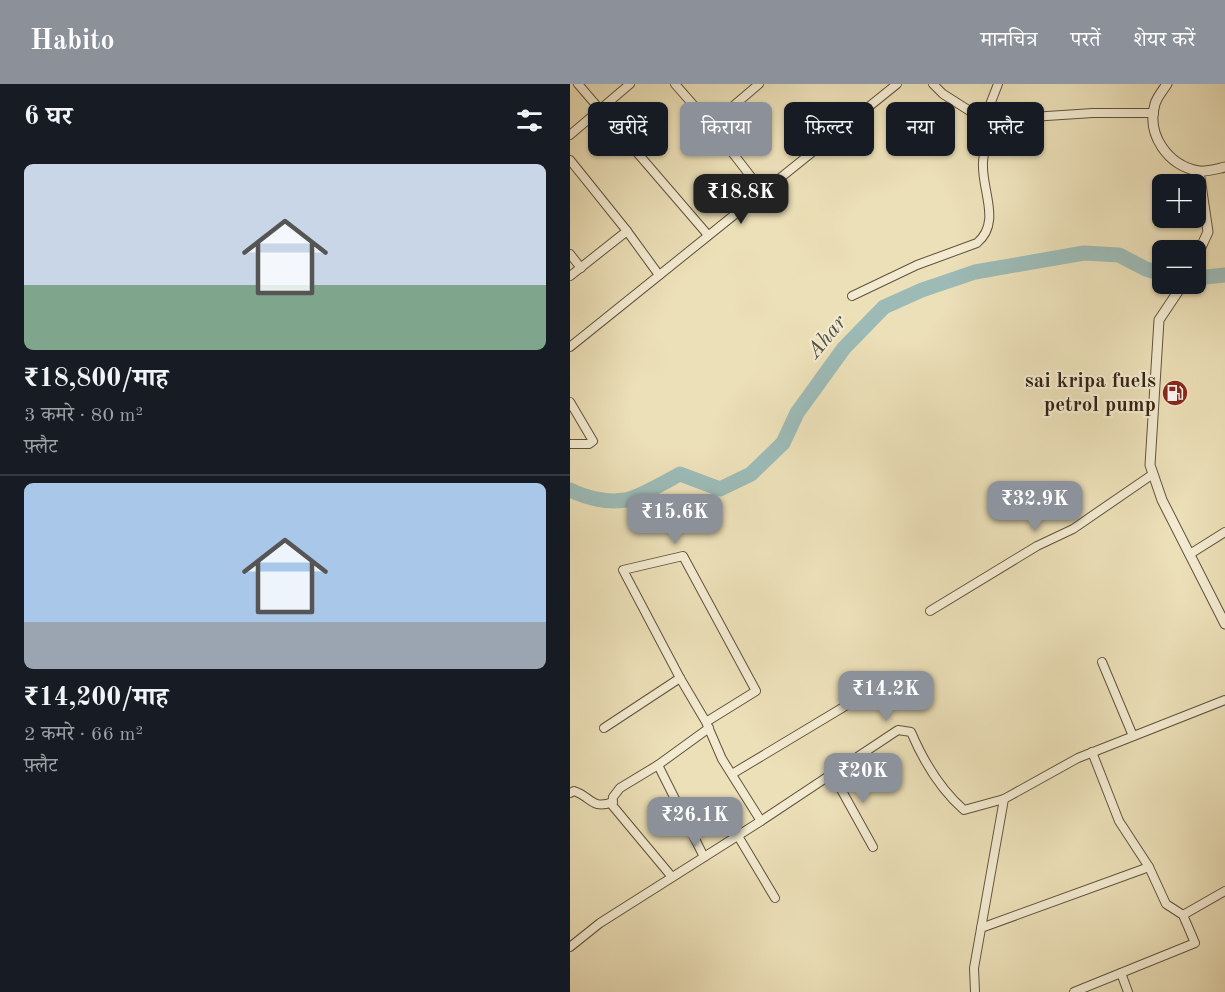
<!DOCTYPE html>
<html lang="hi">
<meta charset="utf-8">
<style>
:root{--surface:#171b24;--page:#242831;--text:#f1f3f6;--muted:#9ea1a6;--line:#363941;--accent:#8c9099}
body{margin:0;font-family:"Old Standard TT","Noto Serif Devanagari",serif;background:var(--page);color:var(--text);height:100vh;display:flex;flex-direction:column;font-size:22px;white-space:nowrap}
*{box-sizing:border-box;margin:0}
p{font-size:20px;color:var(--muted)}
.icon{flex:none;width:33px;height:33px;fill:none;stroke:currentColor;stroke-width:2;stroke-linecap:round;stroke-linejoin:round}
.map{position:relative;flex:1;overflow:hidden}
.details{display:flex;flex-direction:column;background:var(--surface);width:570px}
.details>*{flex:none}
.banner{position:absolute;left:18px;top:18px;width:546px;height:54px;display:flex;gap:12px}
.controls{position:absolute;left:582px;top:90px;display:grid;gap:12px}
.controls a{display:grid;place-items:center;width:54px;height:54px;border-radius:9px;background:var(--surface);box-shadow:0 2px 4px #0004;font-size:30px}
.price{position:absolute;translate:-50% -51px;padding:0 14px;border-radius:12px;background:var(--accent);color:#fff;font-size:20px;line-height:39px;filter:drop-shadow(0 2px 3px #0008)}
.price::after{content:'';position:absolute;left:50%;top:36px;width:18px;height:14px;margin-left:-9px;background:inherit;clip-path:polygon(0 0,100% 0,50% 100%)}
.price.current{background:#222;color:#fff}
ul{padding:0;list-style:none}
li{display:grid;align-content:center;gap:12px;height:318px;padding:0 24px}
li+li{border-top:2px solid var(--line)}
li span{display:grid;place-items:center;height:186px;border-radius:9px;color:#555}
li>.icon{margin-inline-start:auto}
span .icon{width:108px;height:108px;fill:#fffc;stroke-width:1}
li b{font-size:26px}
h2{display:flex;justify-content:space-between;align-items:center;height:72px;padding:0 24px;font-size:26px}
.tag{padding:0 21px;border-radius:9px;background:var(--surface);box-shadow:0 2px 4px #0004;font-size:21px;line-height:54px}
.tag.current{background:var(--accent);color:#fff}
header{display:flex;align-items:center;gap:36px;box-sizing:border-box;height:84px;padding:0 30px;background:var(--accent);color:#fff}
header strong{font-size:28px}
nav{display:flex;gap:33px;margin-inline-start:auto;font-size:21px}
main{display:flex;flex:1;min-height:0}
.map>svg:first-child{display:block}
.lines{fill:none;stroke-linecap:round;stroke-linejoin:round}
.river{stroke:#9cbbb7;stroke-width:15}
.minor-casing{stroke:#61523c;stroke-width:10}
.tertiary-casing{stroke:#61523c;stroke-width:11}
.minor{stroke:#f3ebd1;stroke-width:8}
.tertiary{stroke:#f3ebd1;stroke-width:9}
.labels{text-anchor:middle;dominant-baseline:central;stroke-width:4.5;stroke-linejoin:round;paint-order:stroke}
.poi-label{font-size:21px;font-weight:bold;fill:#332212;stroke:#f3ebd1;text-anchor:end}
.water-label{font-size:22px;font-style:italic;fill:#525044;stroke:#f3ebd1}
</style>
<header>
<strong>Habito</strong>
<nav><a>मानचित्र</a><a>परतें</a><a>शेयर करें</a></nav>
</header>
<main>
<section class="details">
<h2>6 घर<svg class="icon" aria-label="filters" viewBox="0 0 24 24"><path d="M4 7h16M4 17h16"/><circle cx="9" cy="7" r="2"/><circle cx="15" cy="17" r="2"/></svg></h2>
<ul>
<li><span style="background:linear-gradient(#c9d6e8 65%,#7fa58c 0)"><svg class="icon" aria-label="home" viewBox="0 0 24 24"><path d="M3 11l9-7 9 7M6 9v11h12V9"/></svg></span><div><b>₹18,800/माह</b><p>3 कमरे · 80 m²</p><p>फ़्लैट</p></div></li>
<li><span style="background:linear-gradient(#a9c7e8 75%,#9aa5b1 0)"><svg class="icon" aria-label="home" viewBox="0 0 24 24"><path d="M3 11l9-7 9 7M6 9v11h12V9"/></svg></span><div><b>₹14,200/माह</b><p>2 कमरे · 66 m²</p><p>फ़्लैट</p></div></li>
</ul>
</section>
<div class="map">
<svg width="655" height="908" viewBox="0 0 655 908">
<rect width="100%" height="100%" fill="#ece0b8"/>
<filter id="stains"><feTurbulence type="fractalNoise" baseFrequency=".00333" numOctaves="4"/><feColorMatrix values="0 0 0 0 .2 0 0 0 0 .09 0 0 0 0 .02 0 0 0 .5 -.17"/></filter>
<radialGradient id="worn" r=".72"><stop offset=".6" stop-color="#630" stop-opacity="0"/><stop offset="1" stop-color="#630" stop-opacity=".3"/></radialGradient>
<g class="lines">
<!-- river -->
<g class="river">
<polyline points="626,194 655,191"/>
<path d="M 0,406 C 16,414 37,419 55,416 C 68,414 97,397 110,390 L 150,405 L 181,390 L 213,359 L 227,329 L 274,264 L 314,223 L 352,206 L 405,188 L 514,169 L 549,171 L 576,185 L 592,190"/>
</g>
<!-- minor casing -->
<g class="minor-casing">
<g id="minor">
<polyline points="8,0 138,151"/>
<polyline points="105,0 141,41 192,107"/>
<polyline points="363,0 373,10 414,36 428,0"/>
<polyline points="414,36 523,29 584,29"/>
<polyline points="141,41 189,0"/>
<polyline points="0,51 60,0"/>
<polyline points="0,76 57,147 0,192"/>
<polyline points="57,147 89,191"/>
<polyline points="0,170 11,184"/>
<path d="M 282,212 L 347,181 L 407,159 C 432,138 411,106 413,78 C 414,64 419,49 422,35"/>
<polyline points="0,263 327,0"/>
<polyline points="0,318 23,357 19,360 0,360"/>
<polyline points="620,470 655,448"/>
<polyline points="360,527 467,462 503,445 583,390"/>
<polyline points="532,578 563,652"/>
<polyline points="34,644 110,594"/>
<polyline points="88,681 134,773"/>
<polyline points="262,689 303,763"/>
<polyline points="162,690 297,609"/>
<path d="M 0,709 L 4,707 C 22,713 21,726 43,718"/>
<path d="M 191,737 L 328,646 L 341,648 C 353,676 371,706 394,726 L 434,715"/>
<polyline points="168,752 205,814"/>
<polyline points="579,783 596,820 613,831"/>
<polyline points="102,793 42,721 43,713 50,704 88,681 139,644"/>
<polyline points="411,844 579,783 549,737 522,668"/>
<polyline points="0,863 30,839 191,737 152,675 136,638 110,594 53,486 113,472 186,607 136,638"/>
<polyline points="551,889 558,908"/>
<polyline points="405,908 404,884 434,715 508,674 655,616"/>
<polyline points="504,908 625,859 613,831 655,807"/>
</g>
</g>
<!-- tertiary casing -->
<g class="tertiary-casing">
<g id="tertiary">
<path d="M 597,0 C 593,6 587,13 585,20 C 576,51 598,81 628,87 C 637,88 646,85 655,83"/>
<polyline points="626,174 638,148 629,87"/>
<polyline points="613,200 589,236 580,381 592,416 655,540"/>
</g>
</g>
<!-- minor -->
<use href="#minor" class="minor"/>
<!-- tertiary -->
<use href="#tertiary" class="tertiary"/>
</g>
<!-- icons -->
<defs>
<g id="fuel-disc" transform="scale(1.35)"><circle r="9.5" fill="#8f2418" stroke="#f3ebd1"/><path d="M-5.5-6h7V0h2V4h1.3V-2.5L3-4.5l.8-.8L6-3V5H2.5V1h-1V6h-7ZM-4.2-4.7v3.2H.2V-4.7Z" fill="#fff"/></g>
</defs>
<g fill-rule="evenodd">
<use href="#fuel-disc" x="605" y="309"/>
</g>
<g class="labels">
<!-- poi labels -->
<g class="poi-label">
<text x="586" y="297">sai kripa fuels<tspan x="586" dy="24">petrol pump</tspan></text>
</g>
<!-- water labels -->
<g class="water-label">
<text transform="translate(257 253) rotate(-50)">Ahar</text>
</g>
</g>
<rect width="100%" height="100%" filter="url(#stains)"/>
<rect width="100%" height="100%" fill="url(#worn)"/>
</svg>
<div class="controls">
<a>+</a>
<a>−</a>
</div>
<b class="price current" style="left:171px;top:141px">₹18.8K</b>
<b class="price" style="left:465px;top:448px">₹32.9K</b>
<b class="price" style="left:105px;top:461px">₹15.6K</b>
<b class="price" style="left:316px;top:638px">₹14.2K</b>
<b class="price" style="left:293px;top:720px">₹20K</b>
<b class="price" style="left:125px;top:764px">₹26.1K</b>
<div class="banner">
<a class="tag">खरीदें</a>
<a class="tag current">किराया</a>
<a class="tag">फ़िल्टर</a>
<a class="tag">नया</a>
<a class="tag">फ़्लैट</a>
</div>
</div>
</main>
